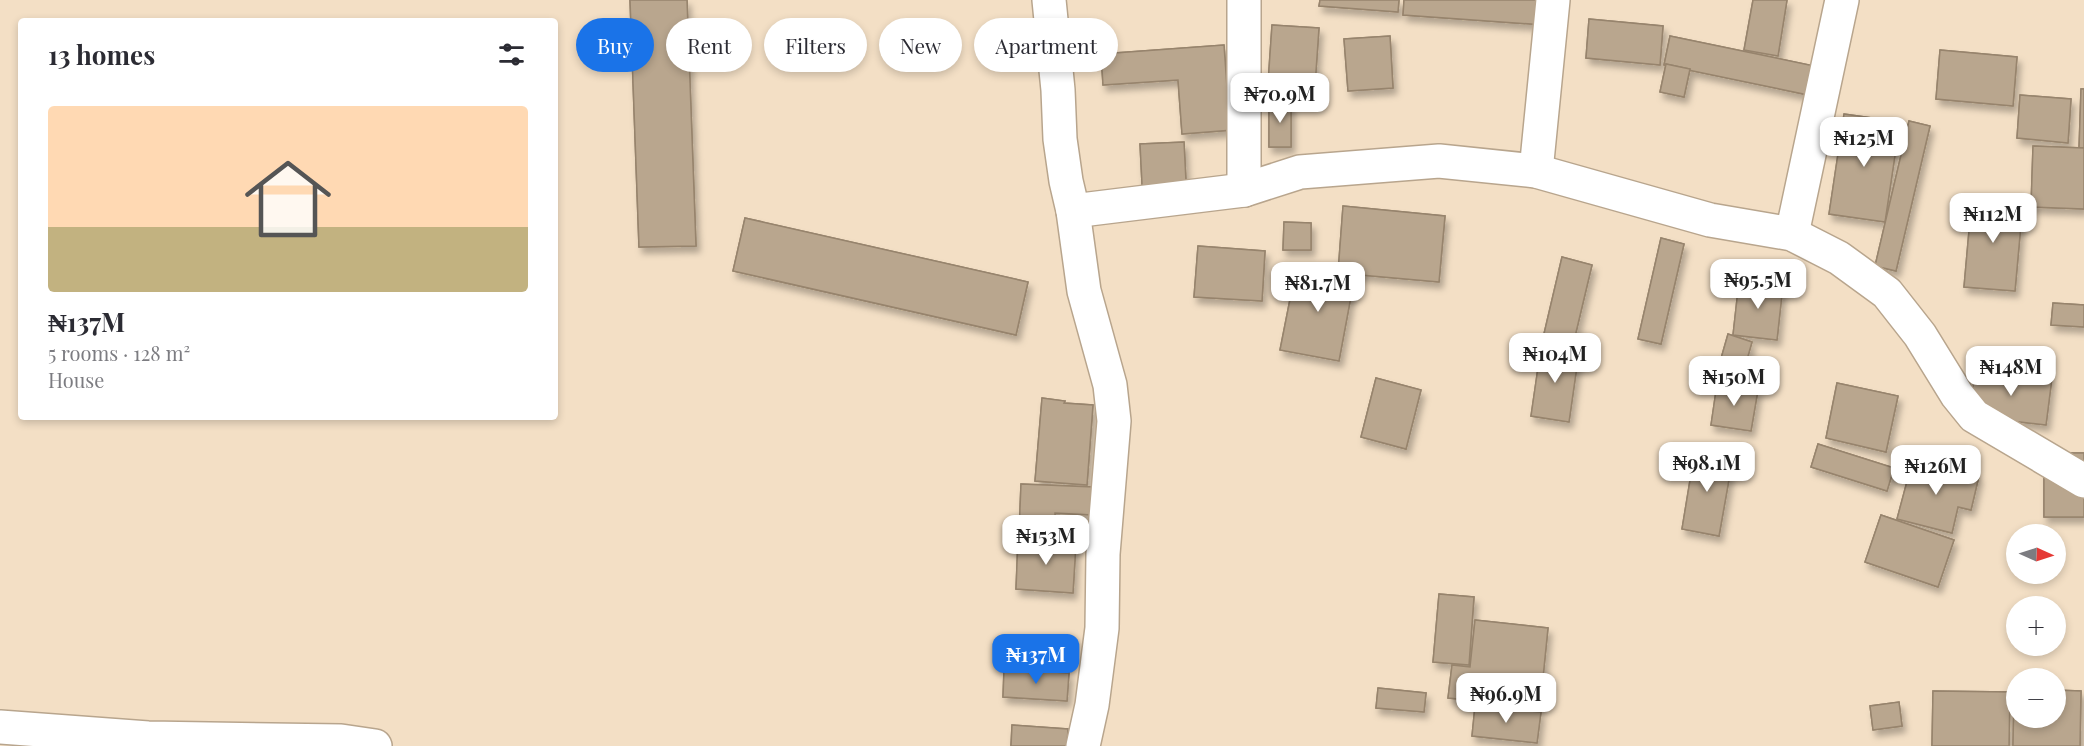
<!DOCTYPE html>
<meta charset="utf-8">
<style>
:root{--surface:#fff;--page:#f2f2f3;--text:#2b2b33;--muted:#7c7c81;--accent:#1a73e8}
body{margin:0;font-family:"Playfair Display",serif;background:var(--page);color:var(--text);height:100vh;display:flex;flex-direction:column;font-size:22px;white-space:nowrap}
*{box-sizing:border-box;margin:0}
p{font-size:20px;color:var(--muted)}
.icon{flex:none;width:33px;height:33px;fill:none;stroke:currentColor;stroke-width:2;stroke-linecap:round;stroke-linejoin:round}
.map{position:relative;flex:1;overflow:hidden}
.side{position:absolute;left:18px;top:18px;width:540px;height:402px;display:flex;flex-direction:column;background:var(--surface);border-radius:6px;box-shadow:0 3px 9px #0003}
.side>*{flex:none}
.hud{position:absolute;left:576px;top:18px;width:570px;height:54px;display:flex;gap:12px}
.needle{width:39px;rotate:93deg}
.tools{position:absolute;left:2006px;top:524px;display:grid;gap:12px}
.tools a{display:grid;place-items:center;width:60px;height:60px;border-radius:50%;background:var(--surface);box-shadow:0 3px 9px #0003;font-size:30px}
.price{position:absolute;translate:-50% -51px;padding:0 14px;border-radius:12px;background:#fff;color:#222;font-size:20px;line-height:39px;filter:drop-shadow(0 2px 3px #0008)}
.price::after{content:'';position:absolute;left:50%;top:36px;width:18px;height:14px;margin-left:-9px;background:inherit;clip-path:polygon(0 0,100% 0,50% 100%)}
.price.active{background:var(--accent);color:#fff}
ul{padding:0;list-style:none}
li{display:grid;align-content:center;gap:12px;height:318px;padding:0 30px}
li span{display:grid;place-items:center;height:186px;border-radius:6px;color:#555}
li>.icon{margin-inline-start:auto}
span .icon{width:108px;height:108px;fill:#fffc;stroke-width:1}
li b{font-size:26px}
h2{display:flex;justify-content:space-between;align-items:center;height:72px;padding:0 30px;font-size:26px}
.tag{padding:0 21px;border-radius:27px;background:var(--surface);box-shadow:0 3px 9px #0003;font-size:21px;line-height:54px}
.tag.active{background:var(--accent);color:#fff}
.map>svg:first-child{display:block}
.building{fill:#b9a68e;stroke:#97846d;stroke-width:1.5;filter:url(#shadow)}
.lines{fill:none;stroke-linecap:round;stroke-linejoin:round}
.street-casing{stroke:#b8a58d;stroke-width:36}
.street{stroke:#fff;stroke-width:33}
</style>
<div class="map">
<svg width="2084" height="746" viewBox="0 0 2084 746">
<defs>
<filter id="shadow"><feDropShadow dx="3.5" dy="6" stdDeviation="3" flood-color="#0004"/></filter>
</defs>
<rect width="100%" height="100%" fill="#f3dfc5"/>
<!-- building -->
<g class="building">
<polygon points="630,0 687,0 696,246 639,247"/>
<polygon points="630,0 687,0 696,246 639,247"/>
<polygon points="1320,0 1399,0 1398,12 1319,6"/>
<polygon points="1320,0 1399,0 1398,12 1319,6"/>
<polygon points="1404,0 1546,0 1545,25 1403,15"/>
<polygon points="1404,0 1546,0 1545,25 1403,15"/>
<polygon points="1753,0 1787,0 1778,56 1744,50"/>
<polygon points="1753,0 1787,0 1778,56 1744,50"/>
<polygon points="1589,19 1663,26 1660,65 1586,58"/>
<polygon points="1589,19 1663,26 1660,65 1586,58"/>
<polygon points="1272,25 1319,28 1314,100 1267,98"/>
<polygon points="1272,25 1319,28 1314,100 1267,98"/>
<polygon points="1390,36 1393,88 1348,91 1344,39"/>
<polygon points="1390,36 1393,88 1348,91 1344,39"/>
<polygon points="1670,36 1819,67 1813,96 1664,65"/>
<polygon points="1670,36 1819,67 1813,96 1664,65"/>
<polygon points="1224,45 1227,87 1230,87 1233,130 1182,134 1178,80 1103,85 1101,54"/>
<polygon points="1224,45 1227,87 1230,87 1233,130 1182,134 1178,80 1103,85 1101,54"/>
<polygon points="1940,50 2017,57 2013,106 1936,99"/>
<polygon points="1940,50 2017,57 2013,106 1936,99"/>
<polygon points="1666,64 1690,69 1684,97 1660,92"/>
<polygon points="1666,64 1690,69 1684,97 1660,92"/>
<polygon points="2081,89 2084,89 2084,149 2079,149"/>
<polygon points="2081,89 2084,89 2084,149 2079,149"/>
<polygon points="2020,95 2071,99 2068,143 2017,138"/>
<polygon points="2020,95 2071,99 2068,143 2017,138"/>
<rect x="1269" y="100" width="22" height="47"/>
<rect x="1269" y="100" width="22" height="47"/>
<polygon points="1844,114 1900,122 1885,222 1829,214"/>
<polygon points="1844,114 1900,122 1885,222 1829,214"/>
<polygon points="1909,121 1930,126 1896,271 1875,266"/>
<polygon points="1909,121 1930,126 1896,271 1875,266"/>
<polygon points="1184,142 1187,201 1143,204 1140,144"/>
<polygon points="1184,142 1187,201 1143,204 1140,144"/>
<polygon points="2033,146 2084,148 2084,209 2031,207"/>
<polygon points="2033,146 2084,148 2084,209 2031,207"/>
<polygon points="1972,197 2023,202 2015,291 1964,287"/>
<polygon points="1972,197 2023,202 2015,291 1964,287"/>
<polygon points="1343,206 1445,216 1439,282 1338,273"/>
<polygon points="1343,206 1445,216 1439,282 1338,273"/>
<polygon points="745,218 1028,282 1016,335 733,271"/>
<polygon points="745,218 1028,282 1016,335 733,271"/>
<polygon points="1284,222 1311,223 1311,250 1283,250"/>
<polygon points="1284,222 1311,223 1311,250 1283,250"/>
<polygon points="1661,238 1684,244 1661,344 1638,339"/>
<polygon points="1661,238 1684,244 1661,344 1638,339"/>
<polygon points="1198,246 1265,251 1262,301 1194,297"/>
<polygon points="1198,246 1265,251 1262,301 1194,297"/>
<polygon points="1562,257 1592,265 1573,345 1543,338"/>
<polygon points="1562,257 1592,265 1573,345 1543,338"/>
<polygon points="1297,264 1355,275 1339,361 1280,350"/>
<polygon points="1297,264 1355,275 1339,361 1280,350"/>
<polygon points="1739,281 1783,285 1777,340 1733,335"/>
<polygon points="1739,281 1783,285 1777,340 1733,335"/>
<polygon points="2053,303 2084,305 2084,327 2051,325"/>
<polygon points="2053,303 2084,305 2084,327 2051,325"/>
<polygon points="1728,334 1752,342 1742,377 1718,369"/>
<polygon points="1728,334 1752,342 1742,377 1718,369"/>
<polygon points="1541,347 1579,352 1569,422 1531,416"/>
<polygon points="1541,347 1579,352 1569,422 1531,416"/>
<polygon points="1975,370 2052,378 2046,425 1970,416"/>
<polygon points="1975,370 2052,378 2046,425 1970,416"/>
<polygon points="1376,378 1421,390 1406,449 1361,437"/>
<polygon points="1376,378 1421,390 1406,449 1361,437"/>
<polygon points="1837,383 1898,396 1886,452 1826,438"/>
<polygon points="1837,383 1898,396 1886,452 1826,438"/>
<polygon points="1717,384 1758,390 1751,431 1711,425"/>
<polygon points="1717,384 1758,390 1751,431 1711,425"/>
<polygon points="1042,398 1065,401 1064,403 1093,405 1087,485 1035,481"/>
<polygon points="1042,398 1065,401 1064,403 1093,405 1087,485 1035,481"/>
<polygon points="1818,444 1894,468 1887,491 1811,467"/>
<polygon points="1818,444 1894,468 1887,491 1811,467"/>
<polygon points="1695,450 1733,457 1719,536 1682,529"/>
<polygon points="1695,450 1733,457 1719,536 1682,529"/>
<rect x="2044" y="453" width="40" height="64"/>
<rect x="2044" y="453" width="40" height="64"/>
<polygon points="1913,459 1979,476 1971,510 1958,507 1952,533 1897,519"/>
<polygon points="1913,459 1979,476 1971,510 1958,507 1952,533 1897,519"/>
<polygon points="1021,484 1094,487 1093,515 1055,513 1055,534 1019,533"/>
<polygon points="1021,484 1094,487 1093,515 1055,513 1055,534 1019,533"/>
<polygon points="1881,515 1954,540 1938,587 1865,562"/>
<polygon points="1881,515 1954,540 1938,587 1865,562"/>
<polygon points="1018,539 1076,543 1073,593 1016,589"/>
<polygon points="1018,539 1076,543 1073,593 1016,589"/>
<polygon points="1439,594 1474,597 1469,665 1433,662"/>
<polygon points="1439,594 1474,597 1469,665 1433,662"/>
<polygon points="1475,620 1548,628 1540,707 1448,698 1452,665 1470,667"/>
<polygon points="1475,620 1548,628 1540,707 1448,698 1452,665 1470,667"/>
<polygon points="1004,669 1069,673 1067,701 1003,697"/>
<polygon points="1004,669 1069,673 1067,701 1003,697"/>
<polygon points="1378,688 1426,693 1424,712 1376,708"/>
<polygon points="1378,688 1426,693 1424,712 1376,708"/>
<polygon points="2014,690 2016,690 2016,717 2055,717 2055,690 2081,691 2080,746 2013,746"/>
<polygon points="2014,690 2016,690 2016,717 2055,717 2055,690 2081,691 2080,746 2013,746"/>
<polygon points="1933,691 2010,692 2009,746 1932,746"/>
<polygon points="1933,691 2010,692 2009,746 1932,746"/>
<polygon points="1899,702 1902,726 1873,730 1870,706"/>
<polygon points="1899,702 1902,726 1873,730 1870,706"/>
<polygon points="1475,706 1541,712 1537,743 1472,736"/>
<polygon points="1475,706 1541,712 1537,743 1472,736"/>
<polygon points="1012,725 1068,729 1067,746 1011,746"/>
<polygon points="1012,725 1068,729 1067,746 1011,746"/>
</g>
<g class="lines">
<!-- street casing -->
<g class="street-casing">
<g id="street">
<polyline points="1049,0 1058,90 1060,139 1066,181 1073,211 1084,291 1110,385 1114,421 1103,554 1102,628 1092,705 1083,746"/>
<polyline points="1244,0 1244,190"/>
<polyline points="1536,171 1553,0"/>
<polyline points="1073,211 1244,190 1300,172 1439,161 1536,171 1710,220 1792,234 1839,258 1887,293 1920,335 1957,395 1974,416 2084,481"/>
<polyline points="1792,234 1842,0"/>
<polyline points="0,727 148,738 341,741 375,746"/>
</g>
</g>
<!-- street -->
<use href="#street" class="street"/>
</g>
</svg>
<div class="tools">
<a><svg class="needle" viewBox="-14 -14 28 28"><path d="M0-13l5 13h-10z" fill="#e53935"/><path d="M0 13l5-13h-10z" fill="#7c7c81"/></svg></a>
<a>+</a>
<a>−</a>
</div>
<b class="price" style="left:1280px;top:124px">₦70.9M</b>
<b class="price" style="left:1864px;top:168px">₦125M</b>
<b class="price" style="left:1993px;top:244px">₦112M</b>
<b class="price" style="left:1758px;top:310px">₦95.5M</b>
<b class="price" style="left:1318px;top:313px">₦81.7M</b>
<b class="price" style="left:1555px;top:384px">₦104M</b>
<b class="price" style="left:2011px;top:397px">₦148M</b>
<b class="price" style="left:1734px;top:407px">₦150M</b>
<b class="price" style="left:1707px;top:493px">₦98.1M</b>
<b class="price" style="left:1936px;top:496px">₦126M</b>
<b class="price" style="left:1046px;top:566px">₦153M</b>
<b class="price active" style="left:1036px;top:685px">₦137M</b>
<b class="price" style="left:1506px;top:724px">₦96.9M</b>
<div class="hud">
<a class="tag active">Buy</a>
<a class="tag">Rent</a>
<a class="tag">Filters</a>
<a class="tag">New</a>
<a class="tag">Apartment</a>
</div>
<section class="side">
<h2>13 homes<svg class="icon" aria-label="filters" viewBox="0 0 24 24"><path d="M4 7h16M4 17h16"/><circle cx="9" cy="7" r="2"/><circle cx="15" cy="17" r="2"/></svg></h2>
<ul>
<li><span style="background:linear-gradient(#ffd9b3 65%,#c2b280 0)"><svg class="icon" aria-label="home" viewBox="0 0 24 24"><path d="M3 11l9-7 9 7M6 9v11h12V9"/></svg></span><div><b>₦137M</b><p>5 rooms · 128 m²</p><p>House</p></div></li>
</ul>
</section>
</div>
